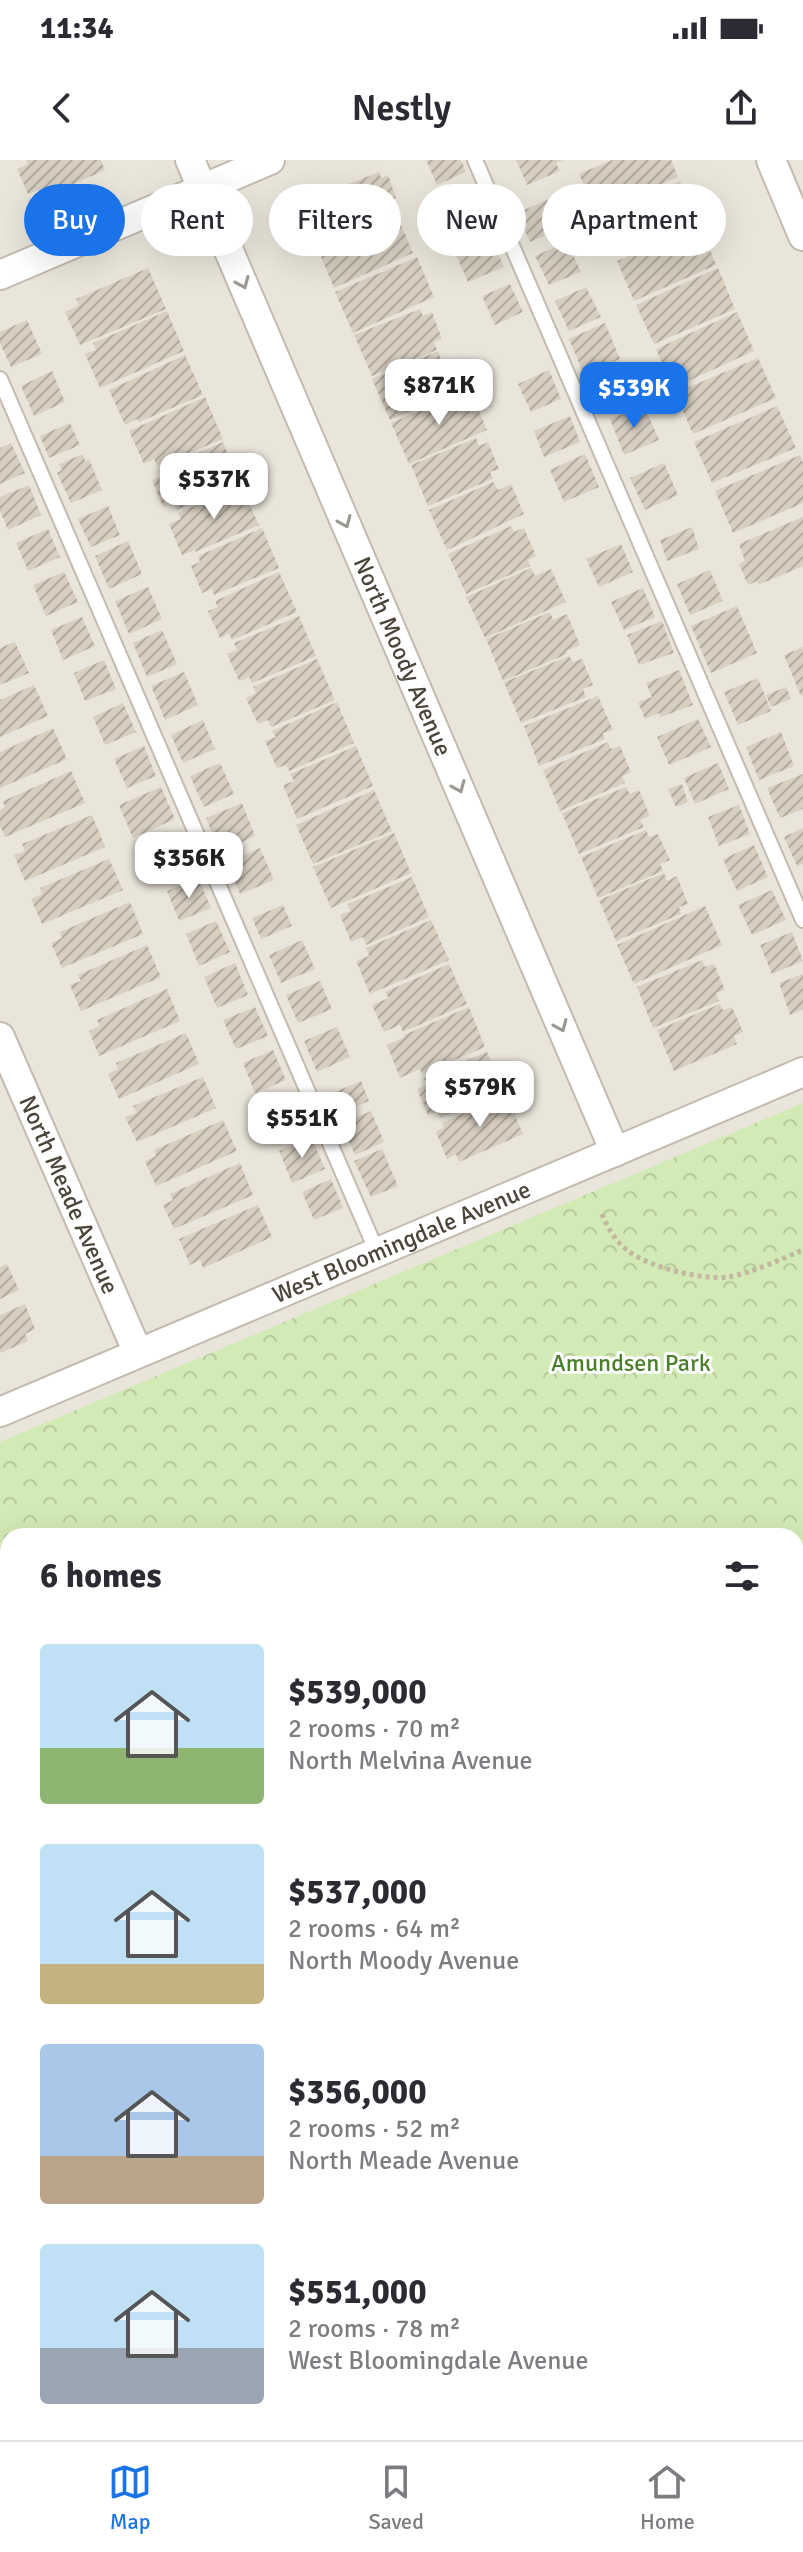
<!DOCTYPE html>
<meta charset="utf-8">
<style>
:root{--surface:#fff;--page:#f7f7f7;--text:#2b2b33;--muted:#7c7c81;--line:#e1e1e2;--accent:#1a73e8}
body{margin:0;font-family:Signika,sans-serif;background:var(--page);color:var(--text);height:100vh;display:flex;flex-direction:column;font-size:30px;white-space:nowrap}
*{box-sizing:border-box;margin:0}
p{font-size:26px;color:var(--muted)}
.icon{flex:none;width:44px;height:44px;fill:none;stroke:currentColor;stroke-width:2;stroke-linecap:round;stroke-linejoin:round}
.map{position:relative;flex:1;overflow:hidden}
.side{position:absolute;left:0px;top:1368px;width:804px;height:912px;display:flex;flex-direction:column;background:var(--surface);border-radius:24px 24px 0 0;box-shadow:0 8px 32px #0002}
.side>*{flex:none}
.banner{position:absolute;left:24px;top:24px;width:756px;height:72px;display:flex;gap:16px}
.price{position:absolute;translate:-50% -68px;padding:0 18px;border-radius:16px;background:#fff;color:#222;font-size:26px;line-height:52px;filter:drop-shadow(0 2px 4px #0008)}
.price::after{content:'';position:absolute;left:50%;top:48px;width:24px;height:18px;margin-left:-12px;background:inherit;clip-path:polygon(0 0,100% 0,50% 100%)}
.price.selected{background:var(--accent);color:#fff}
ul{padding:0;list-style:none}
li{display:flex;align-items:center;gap:24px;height:200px;padding:0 40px}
li span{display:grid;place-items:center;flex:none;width:224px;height:160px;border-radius:8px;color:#555}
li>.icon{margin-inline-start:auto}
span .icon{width:96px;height:96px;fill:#fffc;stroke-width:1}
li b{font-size:34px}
h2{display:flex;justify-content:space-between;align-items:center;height:96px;padding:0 40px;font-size:34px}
.tag{padding:0 28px;border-radius:36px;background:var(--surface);box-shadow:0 8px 32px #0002;font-size:28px;line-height:72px}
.tag.selected{background:var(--accent);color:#fff}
.status{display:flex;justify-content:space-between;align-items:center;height:56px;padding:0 40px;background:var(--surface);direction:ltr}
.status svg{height:22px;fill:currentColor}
header{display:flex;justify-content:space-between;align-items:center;height:104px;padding:0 40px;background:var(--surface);font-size:36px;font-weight:600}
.tabs{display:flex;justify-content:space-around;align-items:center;height:112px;border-top:2px solid var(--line);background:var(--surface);font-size:22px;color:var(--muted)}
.tabs a{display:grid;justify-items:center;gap:4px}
.tabs .selected{color:var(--accent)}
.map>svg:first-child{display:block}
.residential{fill:#eae5da}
.industrial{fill:url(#industrial-furrows)}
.forest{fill:url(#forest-crowns)}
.building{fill:url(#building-hatch)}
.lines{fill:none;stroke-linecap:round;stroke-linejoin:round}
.service-casing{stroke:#c2bbae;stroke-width:18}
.minor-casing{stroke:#c2bbae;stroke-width:32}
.path{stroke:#c4b79f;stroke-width:5;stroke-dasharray:4 4;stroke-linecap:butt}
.service{stroke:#fff;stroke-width:14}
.minor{stroke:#fff;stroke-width:28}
.oneway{stroke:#9c9892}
.labels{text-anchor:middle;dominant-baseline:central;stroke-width:6;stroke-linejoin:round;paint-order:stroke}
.street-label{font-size:24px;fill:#4b4439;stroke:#fff}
.park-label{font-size:24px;fill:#4a7f2a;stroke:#fff}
</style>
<div class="status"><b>11:34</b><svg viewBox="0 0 49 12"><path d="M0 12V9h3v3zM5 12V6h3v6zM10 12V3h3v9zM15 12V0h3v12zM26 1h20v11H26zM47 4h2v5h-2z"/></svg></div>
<header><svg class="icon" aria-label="back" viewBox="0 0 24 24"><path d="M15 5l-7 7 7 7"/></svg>Nestly<svg class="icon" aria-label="share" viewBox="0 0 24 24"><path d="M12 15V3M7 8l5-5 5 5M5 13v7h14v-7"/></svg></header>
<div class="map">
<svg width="803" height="2280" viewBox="0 0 803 2280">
<defs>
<pattern id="industrial-furrows" width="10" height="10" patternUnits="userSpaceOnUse" patternTransform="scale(2)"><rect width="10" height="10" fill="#e6e2dd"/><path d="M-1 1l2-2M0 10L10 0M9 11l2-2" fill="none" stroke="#c7c3be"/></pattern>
<pattern id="forest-crowns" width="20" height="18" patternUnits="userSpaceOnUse" patternTransform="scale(2)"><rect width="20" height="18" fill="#d2eab5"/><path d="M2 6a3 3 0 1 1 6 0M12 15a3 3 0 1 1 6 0" fill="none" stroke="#b6ca9c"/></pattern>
<pattern id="building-hatch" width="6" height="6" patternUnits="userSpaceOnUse" patternTransform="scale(2)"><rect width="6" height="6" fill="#d8cfc1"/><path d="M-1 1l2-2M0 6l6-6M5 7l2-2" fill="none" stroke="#b1aa9e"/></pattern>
</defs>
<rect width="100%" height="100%" fill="#f6f3ec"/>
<!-- residential -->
<polygon class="residential" points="0,0 803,0 803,2122 796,2125 796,1376 8,1376 8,2272 449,2272 431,2280 0,2280"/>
<!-- industrial -->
<polygon class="industrial" points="803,2123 803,2280 431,2280 449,2272 796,2272 796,2126"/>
<!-- forest -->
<polygon class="forest" points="803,943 803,2059 796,2063 796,1376 8,1376 8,1651 0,1633 0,1282"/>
<!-- building -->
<g class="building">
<polygon points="26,0 101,0 105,10 42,38 39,30 28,34 17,9 28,4"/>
<polygon points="426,0 461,0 466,12 437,25"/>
<polygon points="516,0 563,0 556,3 560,11 527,25"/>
<polygon points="612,0 671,0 678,17 596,53 579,14"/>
<polygon points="379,12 381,18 388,15 396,38 391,40 393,45 384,48 386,55 314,85 298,44"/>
<polygon points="680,21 697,60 615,96 598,57"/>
<polygon points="549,39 562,68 530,82 517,53"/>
<polygon points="474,42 482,64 452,76 443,54"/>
<polygon points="397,56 413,93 334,128 317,87"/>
<polygon points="700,65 716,105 634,141 617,101"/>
<polygon points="490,75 504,107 468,122 454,91"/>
<polygon points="567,82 581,112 549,125 535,96"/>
<polygon points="417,97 434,137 353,173 335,132"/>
<polygon points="148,108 166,149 80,185 65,152 79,145 76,139"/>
<polygon points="718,108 735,149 654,184 636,145"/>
<polygon points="510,124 523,152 495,165 482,136"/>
<polygon points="586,127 601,157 569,171 555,141"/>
<polygon points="420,149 423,156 432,152 442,179 434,182 437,190 372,216 354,175"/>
<polygon points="167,151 184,191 100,228 85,194 96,190 93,183"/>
<polygon points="737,152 754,191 673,228 656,189"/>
<polygon points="27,160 42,194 11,207 0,183 0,172"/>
<polygon points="605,163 620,199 584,215 569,179"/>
<polygon points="438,191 443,206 460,198 471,224 390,260 372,219"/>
<polygon points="185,195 203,235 139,262 137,259 125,265 109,230"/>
<polygon points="758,198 776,238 693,274 675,233"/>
<polygon points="549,210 561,239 531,252 518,224"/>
<polygon points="52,211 65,242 34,256 21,226"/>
<polygon points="470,230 487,270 409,304 391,263"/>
<polygon points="205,237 223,279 157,306 154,299 144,304 129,271"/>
<polygon points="644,246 659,280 624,295 610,259"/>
<polygon points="777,246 796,288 712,323 694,282"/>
<polygon points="570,256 580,282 544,297 534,271"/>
<polygon points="70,263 80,285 49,298 40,276"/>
<polygon points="476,278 479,286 488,282 499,309 490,312 493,319 428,346 411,305"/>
<polygon points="223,282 240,323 176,350 173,342 163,347 152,320 162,316 159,310"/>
<polygon points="11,283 25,313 0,324 0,288"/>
<polygon points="83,294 85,301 89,299 102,330 71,343 57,313 62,310 59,304"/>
<polygon points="585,294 599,327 564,342 550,310"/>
<polygon points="800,295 803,303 803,343 733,373 715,331"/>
<polygon points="664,303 678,335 645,350 630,318"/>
<polygon points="493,322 498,330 511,324 524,354 447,390 429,350"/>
<polygon points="29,325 41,355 8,370 0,351 0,337"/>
<polygon points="241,326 259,365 195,392 195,390 182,395 169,364 181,359 178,353"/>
<polygon points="108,346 120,375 91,387 78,359"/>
<polygon points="803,357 803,406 758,425 757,421 748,425 739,404 745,401 739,384"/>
<polygon points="511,366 514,372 524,368 536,396 528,400 530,406 466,434 448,394"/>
<polygon points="692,367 699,389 667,401 660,380"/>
<polygon points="262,368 279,408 214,435 212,429 202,433 191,406 200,402 198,396"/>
<polygon points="48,369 60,397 28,411 16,383"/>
<polygon points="128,381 142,414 109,429 95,396"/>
<polygon points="621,384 633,412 599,427 586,399"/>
<polygon points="531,408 535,416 551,409 566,442 485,478 466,437"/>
<polygon points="710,410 723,441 690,455 677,424"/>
<polygon points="64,412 78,442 46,456 33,425"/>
<polygon points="279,412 297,452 232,480 229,473 220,478 208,451 218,447 215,441"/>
<polygon points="148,427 162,459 129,474 115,441"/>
<polygon points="643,428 655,457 624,470 611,442"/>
<polygon points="737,446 757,493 711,513 691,466"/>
<polygon points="550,452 553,460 567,454 580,485 566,491 567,494 503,521 486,479"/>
<polygon points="299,456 316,496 252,523 249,517 239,521 227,494 237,490 234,483"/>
<polygon points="82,457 95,486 63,500 51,470"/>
<polygon points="662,461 674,493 639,505 627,475"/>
<polygon points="162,470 177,504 147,517 133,483"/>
<polygon points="15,482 29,513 0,525 0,488"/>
<polygon points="803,487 803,535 801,536 784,495"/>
<polygon points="569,496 573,502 582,499 593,525 583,529 586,537 521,563 504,522"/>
<polygon points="317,499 335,540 271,567 268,560 258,564 246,538 256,533 253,527"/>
<polygon points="104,500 116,529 85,541 74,513"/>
<polygon points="679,510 693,545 661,557 659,553 645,559 638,542 652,537 646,523"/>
<polygon points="184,512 198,545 165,560 151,526"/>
<polygon points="758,518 771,551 738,565 724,532"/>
<polygon points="34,525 48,556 0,577 0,540"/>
<polygon points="786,527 791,539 771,547 766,535"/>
<polygon points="598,536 613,570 603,573 605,579 539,606 524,566"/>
<polygon points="337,542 354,583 289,611 286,605 277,608 265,581 276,577 272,571"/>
<polygon points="123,543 136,572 105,585 93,557"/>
<polygon points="698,559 711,587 669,605 657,577"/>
<polygon points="203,560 215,589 183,603 171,575"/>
<polygon points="53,568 67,599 0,628 0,592"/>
<polygon points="781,572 794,606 759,620 746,587"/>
<polygon points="608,582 611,589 620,586 631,612 622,617 625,623 560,651 543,610"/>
<polygon points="144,586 156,616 127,628 114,599"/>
<polygon points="356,586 373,626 297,659 283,625 294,621 290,614"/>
<polygon points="220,603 234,634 204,647 190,616"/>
<polygon points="718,603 729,629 695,644 684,618"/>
<polygon points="71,611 85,643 5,677 0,666 0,650 5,647 3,641"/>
<polygon points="803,614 803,649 780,658 767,628"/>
<polygon points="682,624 688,642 676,647 668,629"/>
<polygon points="161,627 175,659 133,678 119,645"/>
<polygon points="626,627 630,634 639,630 650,656 640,660 644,667 579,694 562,653"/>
<polygon points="374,630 392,671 313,704 296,665"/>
<polygon points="242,643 255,676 220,692 206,658"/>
<polygon points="739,645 750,674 719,686 708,657"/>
<polygon points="92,655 105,687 25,721 14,695 25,691 22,684"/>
<polygon points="803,668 803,704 797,706 784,677"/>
<polygon points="646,670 649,677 658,674 670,700 660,704 663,711 598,738 581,697"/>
<polygon points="394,673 411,713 331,748 313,707"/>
<polygon points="177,674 190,703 159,718 146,687"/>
<polygon points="754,685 768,717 737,731 723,699"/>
<polygon points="260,688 274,720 240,734 226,702"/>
<polygon points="109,699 123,730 42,764 31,739 42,734 40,728"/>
<polygon points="664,713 667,721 677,716 688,744 679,747 681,754 616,781 599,740"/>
<polygon points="412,717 429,757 366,785 363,777 351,782 340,755 350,751 348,744"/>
<polygon points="198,718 211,748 179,761 167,731"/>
<polygon points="772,730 786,760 752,775 738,745"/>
<polygon points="130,742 143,774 62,808 51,783 62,778 60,772"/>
<polygon points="283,745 292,766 261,779 252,758"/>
<polygon points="705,746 722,785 634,824 617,785"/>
<polygon points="431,760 449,800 370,834 356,801 369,796 366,788"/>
<polygon points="216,761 230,792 199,806 186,774"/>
<polygon points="792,772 803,801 772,814 760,785"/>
<polygon points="302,780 315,809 281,823 269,795"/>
<polygon points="147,785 161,817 81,851 70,825 81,821 78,815"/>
<polygon points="702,800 705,807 714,804 725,830 716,833 719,841 653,868 637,827"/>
<polygon points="235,803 248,835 217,848 204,817"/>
<polygon points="449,804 467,844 403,872 400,865 384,872 372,845 389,838 385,832"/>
<polygon points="803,814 803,850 790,855 779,823"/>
<polygon points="320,821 332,849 298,863 286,835"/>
<polygon points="167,829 180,861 99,896 89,871 100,866 97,860"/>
<polygon points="720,844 723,850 732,847 743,872 734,876 737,884 674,911 657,870"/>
<polygon points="255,847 268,876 236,889 223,860"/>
<polygon points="469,847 485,887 422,914 420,909 400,918 387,885 405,877 404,875"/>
<polygon points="337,867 350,897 317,912 304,881"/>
<polygon points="186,873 199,904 119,939 108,914 118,909 116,903"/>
<polygon points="273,890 286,920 255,933 243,903"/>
<polygon points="487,892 504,930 440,958 438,951 428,955 417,929 427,925 424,918"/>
<polygon points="203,917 216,948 137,982 125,957 137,953 133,946"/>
<polygon points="361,921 369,941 338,954 330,934"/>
<polygon points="294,934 307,966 277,978 264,946"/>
<polygon points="506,934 523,974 459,1002 456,994 447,999 436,972 444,967 442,963"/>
<polygon points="371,951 384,982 355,995 341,964"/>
<polygon points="223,960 237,991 156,1026 145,1001 156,996 154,990"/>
<polygon points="311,977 325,1009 292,1023 279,991"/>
<polygon points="382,989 398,1026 371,1037 354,1001"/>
<polygon points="240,1003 253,1035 174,1069 163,1045 173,1040 170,1034"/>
<polygon points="331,1019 343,1048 314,1060 302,1032"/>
<polygon points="258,1045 272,1077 203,1108 200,1100 190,1105 179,1079"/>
<polygon points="7,1104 19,1130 0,1139 0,1107"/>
<polygon points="25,1144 35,1169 25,1174 28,1181 0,1193 0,1155"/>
<polygon points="0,2026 8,2045 8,2067 0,2071"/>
<polygon points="8,2086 8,2145 0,2127 0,2089"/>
<polygon points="803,2184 803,2280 574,2280 593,2272 796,2272 796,2186"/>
<polygon points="82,2272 133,2272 114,2280 86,2280"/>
</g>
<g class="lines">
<!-- service casing -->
<g class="service-casing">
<g id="service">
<polyline points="475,0 803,760"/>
<polyline points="0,219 377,1092"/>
<polyline points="796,2138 803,2135"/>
<polyline points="473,2280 491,2272"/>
</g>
</g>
<!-- minor casing -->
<g class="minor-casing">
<g id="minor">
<path id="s1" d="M 190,0 L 615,992"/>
<polyline points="771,0 803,76"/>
<polyline points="0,115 270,0"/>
<path id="s2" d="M 0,877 L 138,1193"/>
<path id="s3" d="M 0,1252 L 803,912"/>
<polyline points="0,1749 8,1768"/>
<polyline points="222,2272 223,2273"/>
</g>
</g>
<!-- path -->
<path class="path" d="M 602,1054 C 608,1068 615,1081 627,1090 C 648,1107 700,1120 727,1117 C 750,1114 781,1099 803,1090"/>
<!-- service -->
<use href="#service" class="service"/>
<!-- minor -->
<use href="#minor" class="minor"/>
</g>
<!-- one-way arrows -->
<defs><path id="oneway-chevron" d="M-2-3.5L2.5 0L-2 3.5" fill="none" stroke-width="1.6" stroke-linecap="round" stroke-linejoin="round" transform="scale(2)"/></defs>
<g class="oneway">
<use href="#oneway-chevron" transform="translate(243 123) rotate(67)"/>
<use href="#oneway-chevron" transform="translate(345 362) rotate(67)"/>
<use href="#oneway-chevron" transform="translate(459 627) rotate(67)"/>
<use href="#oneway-chevron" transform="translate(561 866) rotate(67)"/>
</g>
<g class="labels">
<!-- street labels -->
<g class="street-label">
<text stroke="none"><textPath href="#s1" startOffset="540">North Moody Avenue</textPath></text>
<text stroke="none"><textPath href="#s2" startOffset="172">North Meade Avenue</textPath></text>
<text stroke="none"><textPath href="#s3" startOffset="436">West Bloomingdale Avenue</textPath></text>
</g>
<!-- park labels -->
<g class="park-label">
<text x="631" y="1203">Amundsen Park</text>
</g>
</g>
</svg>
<b class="price" style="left:439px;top:267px">$871K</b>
<b class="price selected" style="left:634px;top:270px">$539K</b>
<b class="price" style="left:214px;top:361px">$537K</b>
<b class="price" style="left:189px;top:740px">$356K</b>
<b class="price" style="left:480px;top:969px">$579K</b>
<b class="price" style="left:302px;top:1000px">$551K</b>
<div class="banner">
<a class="tag selected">Buy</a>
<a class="tag">Rent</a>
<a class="tag">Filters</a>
<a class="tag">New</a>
<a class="tag">Apartment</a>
</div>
<section class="side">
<h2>6 homes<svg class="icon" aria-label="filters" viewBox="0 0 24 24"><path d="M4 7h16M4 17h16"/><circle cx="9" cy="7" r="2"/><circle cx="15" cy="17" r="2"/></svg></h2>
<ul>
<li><span style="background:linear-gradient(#bfe0f5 65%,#8fb573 0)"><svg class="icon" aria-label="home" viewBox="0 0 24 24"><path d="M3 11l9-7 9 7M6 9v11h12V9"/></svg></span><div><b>$539,000</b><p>2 rooms · 70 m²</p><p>North Melvina Avenue</p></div></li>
<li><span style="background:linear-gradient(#bfe0f5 75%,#c2b280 0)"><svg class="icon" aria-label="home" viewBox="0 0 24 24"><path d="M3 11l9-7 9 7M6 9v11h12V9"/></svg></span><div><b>$537,000</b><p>2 rooms · 64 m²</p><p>North Moody Avenue</p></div></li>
<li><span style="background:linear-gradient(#a9c7e8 70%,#b9a48a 0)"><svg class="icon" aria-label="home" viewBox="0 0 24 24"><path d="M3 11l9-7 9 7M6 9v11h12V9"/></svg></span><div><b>$356,000</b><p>2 rooms · 52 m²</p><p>North Meade Avenue</p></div></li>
<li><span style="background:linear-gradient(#bfe0f5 65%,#9aa5b1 0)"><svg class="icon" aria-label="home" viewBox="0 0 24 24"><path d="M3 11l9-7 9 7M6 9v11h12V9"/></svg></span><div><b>$551,000</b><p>2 rooms · 78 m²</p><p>West Bloomingdale Avenue</p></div></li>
</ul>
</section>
</div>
<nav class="tabs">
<a class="selected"><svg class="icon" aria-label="map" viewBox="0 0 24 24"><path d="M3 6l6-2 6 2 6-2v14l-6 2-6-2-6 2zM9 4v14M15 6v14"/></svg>Map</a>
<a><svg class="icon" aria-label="saved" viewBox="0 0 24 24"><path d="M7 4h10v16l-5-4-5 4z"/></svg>Saved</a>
<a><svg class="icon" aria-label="home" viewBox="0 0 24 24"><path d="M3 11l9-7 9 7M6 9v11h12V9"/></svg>Home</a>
</nav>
